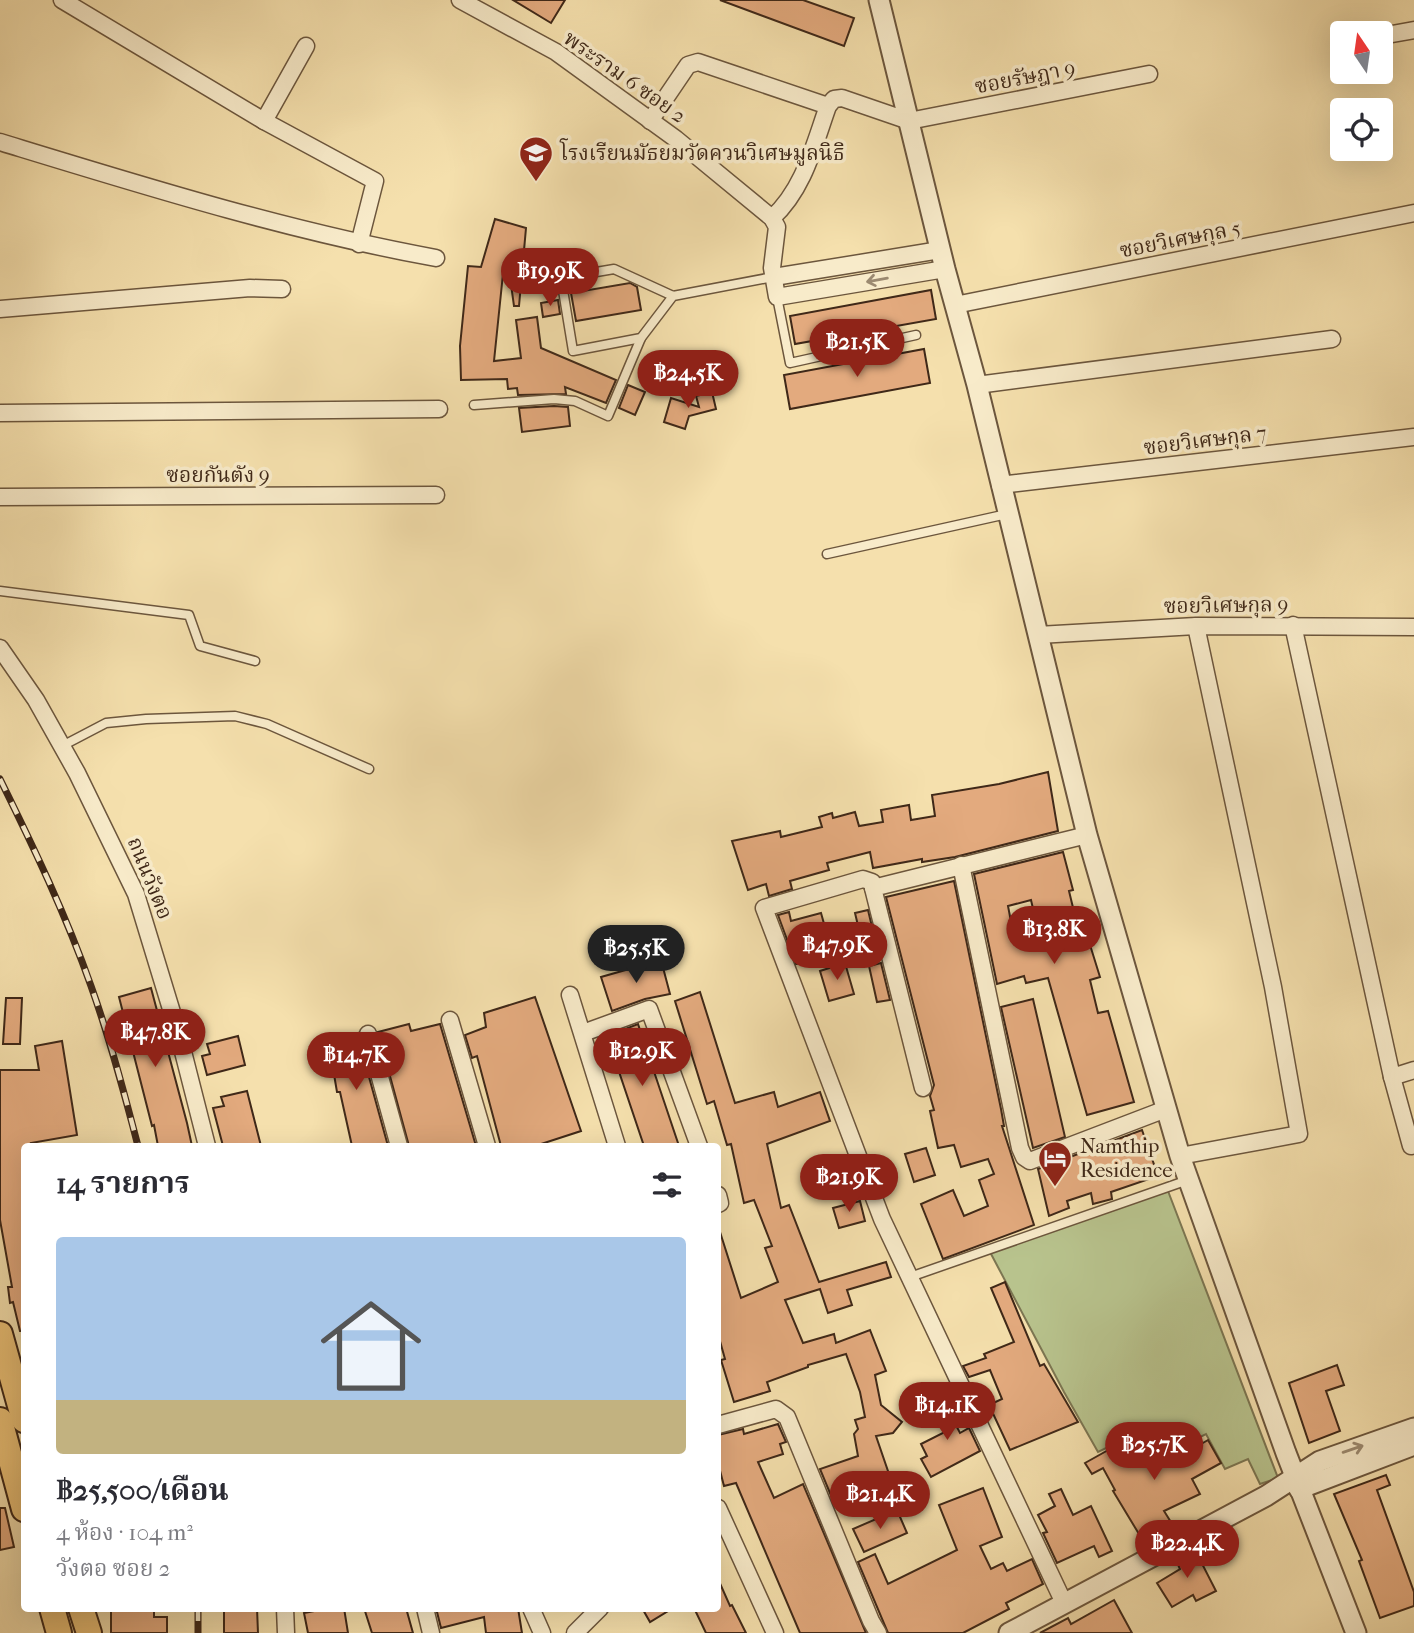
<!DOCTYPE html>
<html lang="th">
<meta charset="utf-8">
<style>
:root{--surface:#fff;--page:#f2f2f3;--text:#2b2b33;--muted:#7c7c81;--line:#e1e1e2;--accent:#8f2418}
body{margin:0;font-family:"IM FELL French Canon","Noto Serif Thai",serif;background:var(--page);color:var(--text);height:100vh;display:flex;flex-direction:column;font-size:26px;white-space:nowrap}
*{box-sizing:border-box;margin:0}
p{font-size:23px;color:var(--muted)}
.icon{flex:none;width:38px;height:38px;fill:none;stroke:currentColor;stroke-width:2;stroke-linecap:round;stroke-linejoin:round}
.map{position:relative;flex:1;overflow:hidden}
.details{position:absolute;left:21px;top:1143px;width:700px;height:469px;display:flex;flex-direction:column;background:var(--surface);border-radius:7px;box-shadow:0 7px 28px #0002}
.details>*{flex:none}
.needle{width:46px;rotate:347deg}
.tools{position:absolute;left:1330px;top:21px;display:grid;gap:14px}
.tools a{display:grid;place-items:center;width:63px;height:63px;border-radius:7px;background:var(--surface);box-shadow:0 7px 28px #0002;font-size:35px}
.price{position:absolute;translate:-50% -60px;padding:0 16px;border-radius:24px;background:var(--accent);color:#fff;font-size:23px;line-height:46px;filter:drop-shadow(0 2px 4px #0008)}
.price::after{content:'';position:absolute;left:50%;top:42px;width:21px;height:16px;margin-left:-10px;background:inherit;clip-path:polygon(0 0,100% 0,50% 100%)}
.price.active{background:#222;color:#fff}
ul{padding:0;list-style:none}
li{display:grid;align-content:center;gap:14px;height:371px;padding:0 35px}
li+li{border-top:2px solid var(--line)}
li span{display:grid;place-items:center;height:217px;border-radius:7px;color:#555}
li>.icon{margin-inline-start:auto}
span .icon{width:126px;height:126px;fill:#fffc;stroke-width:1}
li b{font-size:30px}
h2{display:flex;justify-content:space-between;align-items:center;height:84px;padding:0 35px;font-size:30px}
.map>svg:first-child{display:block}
.green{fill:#b8c38d;stroke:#7c7652;stroke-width:2}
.building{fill:#e3aa7e;stroke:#3f2818;stroke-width:2;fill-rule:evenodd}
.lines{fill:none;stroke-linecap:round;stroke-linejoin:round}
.service-casing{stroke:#6c563d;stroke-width:11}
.minor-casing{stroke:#6c563d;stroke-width:19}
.tertiary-casing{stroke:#6c563d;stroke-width:23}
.primary-casing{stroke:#3f2818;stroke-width:28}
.service{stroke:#f8ebca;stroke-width:8}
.minor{stroke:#f8ebca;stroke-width:16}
.tertiary{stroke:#f8ebca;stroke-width:19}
.primary{stroke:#eac076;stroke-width:24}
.rail-casing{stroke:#3f2818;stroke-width:7}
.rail{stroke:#f8ebca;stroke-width:4.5;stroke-dasharray:13;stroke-linecap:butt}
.oneway{stroke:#9c8a71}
.labels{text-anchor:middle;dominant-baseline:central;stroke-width:7;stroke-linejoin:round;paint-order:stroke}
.street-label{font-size:21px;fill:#3f2818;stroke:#f8ebca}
.poi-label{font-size:21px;fill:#3f2818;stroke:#f8ebca;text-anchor:start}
</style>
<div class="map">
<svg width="1414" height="1633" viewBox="0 0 1414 1633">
<rect width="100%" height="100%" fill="#f5e0ad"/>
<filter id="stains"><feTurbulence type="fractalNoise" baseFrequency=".00286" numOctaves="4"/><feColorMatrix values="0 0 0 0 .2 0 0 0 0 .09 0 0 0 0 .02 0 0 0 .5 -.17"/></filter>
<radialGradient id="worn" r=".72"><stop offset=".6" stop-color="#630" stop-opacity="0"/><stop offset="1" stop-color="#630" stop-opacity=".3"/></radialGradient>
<!-- green -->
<polygon class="green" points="1168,1191 1278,1478 1260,1484 1248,1459 1225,1469 1206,1434 1148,1463 1129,1437 1098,1452 1064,1392 990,1252"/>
<!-- building -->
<g class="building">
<polygon points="513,0 565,0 551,23"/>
<polygon points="720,0 803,0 854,18 844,46"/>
<polygon points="495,219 526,228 519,306 514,306 508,263 504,264 494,361 521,358 516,320 537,317 541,348 616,380 606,403 565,387 566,394 518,395 517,388 508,389 507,379 461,380 460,346 468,266 481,267"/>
<polygon points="630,283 637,287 641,310 576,321 571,293"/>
<polygon points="931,290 936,319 795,344 790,316"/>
<polygon points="558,300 560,314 543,317 541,303"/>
<polygon points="924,349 930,383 790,409 784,375"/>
<polygon points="628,385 645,392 635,415 619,408"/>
<polygon points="712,392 716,409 689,416 685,429 664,422 671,398 699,407 696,396"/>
<polygon points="554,406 568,407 570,426 522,432 519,408"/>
<polygon points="1048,772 1058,831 955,857 922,862 922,859 873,868 870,852 827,863 829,870 790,881 792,889 769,896 766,884 748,890 732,841 780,831 781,837 822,827 819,817 832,813 833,818 855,812 859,826 883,822 881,810 909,805 911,820 935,816 932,795 999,784"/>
<path d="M 1063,852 L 1073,890 L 1069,891 L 1075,916 L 1081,934 L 1086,932 L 1100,977 L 1090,980 L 1098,1013 L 1108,1011 L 1134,1102 L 1087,1115 L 1048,978 L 1026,983 L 1024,976 L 997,984 L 974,874 ZM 1031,900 L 1037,926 L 1013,932 L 1008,906 Z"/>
<polygon points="954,881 1001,1109 1004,1126 1002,1126 1034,1225 943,1259 921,1204 953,1190 964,1216 988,1206 979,1180 994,1174 988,1159 961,1167 954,1145 938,1148 930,1111 934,1110 930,1096 934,1085 886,897"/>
<polygon points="868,910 873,931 860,934 855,913"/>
<polygon points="789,912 791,921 821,913 828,938 803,945 808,961 796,964 778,915"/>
<polygon points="661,960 670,994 645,999 612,1011 601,977"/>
<polygon points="845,963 854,994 829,1001 820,971"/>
<polygon points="881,963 890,1000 877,1002 869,966"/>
<polygon points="151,988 187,1123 192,1146 158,1146 154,1125 152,1126 119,997"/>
<polygon points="700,992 735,1103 774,1092 778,1107 820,1092 830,1121 767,1144 781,1208 789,1205 819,1282 886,1262 891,1277 847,1290 852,1305 828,1313 820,1289 785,1300 803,1343 834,1334 836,1343 870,1330 886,1371 875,1375 881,1405 902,1422 893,1433 876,1436 890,1477 832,1498 820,1469 858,1456 854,1434 858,1429 855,1420 865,1417 860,1392 846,1354 808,1365 808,1367 767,1382 770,1391 734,1402 721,1360 725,1359 718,1334 718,1232 720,1232 741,1298 778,1282 765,1248 772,1246 754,1200 744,1203 731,1144 727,1145 714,1101 707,1104 675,1001"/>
<polygon points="535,997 581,1131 535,1146 501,1146 477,1056 472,1058 465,1035 486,1027 484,1013"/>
<polygon points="6,998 22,998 20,1044 3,1044"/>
<polygon points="1033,999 1065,1137 1033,1148 1001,1007"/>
<polygon points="409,1024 411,1031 440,1024 476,1146 409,1146 378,1032"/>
<polygon points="638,1024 679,1146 644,1146 607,1036"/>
<polygon points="358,1033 358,1037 388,1146 352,1146 340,1092 337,1092 328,1039"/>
<polygon points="238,1036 245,1065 207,1075 202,1056 210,1054 207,1044"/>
<polygon points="62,1041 77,1135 31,1143 32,1146 24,1146 24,1331 20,1331 13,1302 10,1303 8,1287 12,1287 0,1220 0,1070 39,1070 35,1046"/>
<polygon points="247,1091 261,1146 223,1146 213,1108 224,1106 221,1097"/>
<polygon points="1142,1130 1158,1176 1111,1192 1112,1199 1093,1204 1091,1193 1067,1201 1069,1208 1049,1216 1038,1169"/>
<polygon points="926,1148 935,1175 914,1182 905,1154"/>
<polygon points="823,1160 829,1178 812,1184 806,1166"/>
<polygon points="860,1201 865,1221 839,1228 833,1208"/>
<polygon points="1005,1282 1040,1366 1044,1364 1078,1422 1010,1450 989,1405 1002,1399 990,1370 969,1377 963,1366 986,1358 984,1354 1014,1342 991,1288"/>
<polygon points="1337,1365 1344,1385 1326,1391 1340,1431 1309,1443 1289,1383"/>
<polygon points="945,1395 955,1410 950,1414 960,1433 969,1428 980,1451 931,1477 921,1459 927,1456 921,1444 947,1431 929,1407"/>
<polygon points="778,1424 786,1442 780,1444 783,1454 758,1462 774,1498 803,1484 866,1633 800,1633 736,1483 724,1486 718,1463 718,1435 743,1429 744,1434"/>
<polygon points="1128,1439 1144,1466 1191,1439 1196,1447 1208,1440 1221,1463 1192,1479 1200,1494 1164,1511 1174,1527 1145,1544 1113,1491 1115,1490 1103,1468 1092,1474 1085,1463"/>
<polygon points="1386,1475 1390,1485 1377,1490 1414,1592 1414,1606 1380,1618 1359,1561 1362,1560 1334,1494"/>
<polygon points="983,1488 1002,1537 980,1546 991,1569 1003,1563 1007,1571 1032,1559 1043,1584 1006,1603 1009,1609 963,1633 888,1633 858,1562 875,1554 888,1584 957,1550 939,1505"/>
<polygon points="1061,1489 1073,1515 1091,1506 1112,1551 1099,1557 1094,1546 1057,1563 1043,1533 1047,1532 1038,1515 1055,1506 1049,1494"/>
<polygon points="0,1508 5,1508 14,1547 0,1550"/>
<polygon points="897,1510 907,1533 864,1552 853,1529"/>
<polygon points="1194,1548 1216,1591 1196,1601 1193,1595 1172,1607 1157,1583 1180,1569 1175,1558"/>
<polygon points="718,1579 730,1606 732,1605 746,1633 706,1633 694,1608 718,1608"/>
<polygon points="1114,1600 1132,1633 1040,1633 1068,1618 1071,1624"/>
<polygon points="111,1608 154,1608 154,1617 167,1617 167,1633 111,1633"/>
<polygon points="224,1608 257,1608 258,1633 224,1633"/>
<polygon points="330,1608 344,1608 348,1633 308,1633 304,1613"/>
<polygon points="364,1608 406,1608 413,1633 372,1633"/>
<polygon points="436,1608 518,1608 522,1633 486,1633 484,1617 441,1628"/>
<polygon points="642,1608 673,1608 650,1622"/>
</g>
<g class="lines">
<!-- service casing -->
<g class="service-casing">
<g id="service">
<polyline points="673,296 614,269 561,278 573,351 641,338 673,296 773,277"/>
<polyline points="777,297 790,363 916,335"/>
<polyline points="474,405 554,399 575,401 608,416 641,338"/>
<polyline points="827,554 1007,514"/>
<polyline points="0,591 189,615 200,646 255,661"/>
<polyline points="62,746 106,723 146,719 235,716 267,724 369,769"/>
<polyline points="910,1277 1188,1180"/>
</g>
</g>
<!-- minor casing -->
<g class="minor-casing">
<g id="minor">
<polyline points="62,0 264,121 375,181 359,244"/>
<polyline points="460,0 556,52 676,139 772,218 777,227 772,268 777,297 945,269"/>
<polyline points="1381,36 1414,30"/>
<polyline points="264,121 306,46"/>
<polyline points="650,121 688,65 698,62 828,106"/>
<path d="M 0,142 C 144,186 288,231 436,258"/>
<path d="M 772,218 C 804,189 814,145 828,106 L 834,99 L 842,98 L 909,121 L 1149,74"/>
<polyline points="774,277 940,250"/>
<polyline points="955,305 1414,213"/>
<polyline points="0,309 250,288 282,289"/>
<polyline points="977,385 1332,339"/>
<polyline points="0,413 439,409"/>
<polyline points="1000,485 1414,437"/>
<polyline points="0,497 436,495"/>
<polyline points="1293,625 1392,1077 1411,1146"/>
<polyline points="1038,635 1196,626 1414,627"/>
<polyline points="0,648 36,700 77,773 136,894 178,1032 207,1146"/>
<polyline points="961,865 1020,1148 1024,1157 1030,1161 1166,1109"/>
<polyline points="873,888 872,882 863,879 764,908 882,1219 1064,1603"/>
<polyline points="570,995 617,1146"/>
<polyline points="450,1020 487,1146"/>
<polyline points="583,1033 649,1009 699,1146"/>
<polyline points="368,1034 399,1146"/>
<polyline points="1392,1077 1414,1070"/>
<polyline points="923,1088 873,888 1087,835"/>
<polyline points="1180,1156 1299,1134 1273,987 1196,626"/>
<polyline points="718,1195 720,1203 718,1204"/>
<polyline points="718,1425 776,1409 787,1417 871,1621 878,1633"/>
<polyline points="718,1508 775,1633"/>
<polyline points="285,1608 286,1633"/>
<polyline points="425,1608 431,1633"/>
<polyline points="531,1608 542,1633"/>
<polyline points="575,1633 600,1608"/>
</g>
</g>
<!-- tertiary casing -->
<g class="tertiary-casing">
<g id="tertiary">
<polyline points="879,0 945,269 977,385 1087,835 1180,1156 1286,1453 1356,1633"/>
<polyline points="1299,1489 1414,1445"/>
<polyline points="1009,1633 1266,1496 1320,1461 1414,1428"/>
</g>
</g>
<!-- primary casing -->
<g class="primary-casing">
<g id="primary">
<polyline points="0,1334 24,1420"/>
<polyline points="0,1420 24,1509"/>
<polyline points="52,1608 59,1633"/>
<polyline points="81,1608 89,1633"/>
</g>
</g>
<!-- service -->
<use href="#service" class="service"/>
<!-- minor -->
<use href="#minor" class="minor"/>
<!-- tertiary -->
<use href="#tertiary" class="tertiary"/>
<!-- primary -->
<use href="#primary" class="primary"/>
<!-- rail casing -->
<g class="rail-casing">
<g id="rail">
<path d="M 0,779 C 33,846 66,915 91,986 C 110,1039 124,1092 138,1146"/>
<polyline points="198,1608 198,1633"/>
</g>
</g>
<!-- rail -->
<use href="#rail" class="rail"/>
</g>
<!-- one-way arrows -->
<defs><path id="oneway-shaft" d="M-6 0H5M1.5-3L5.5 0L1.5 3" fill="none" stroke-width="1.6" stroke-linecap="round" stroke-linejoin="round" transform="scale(1.75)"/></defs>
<g class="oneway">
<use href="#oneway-shaft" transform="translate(877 280) rotate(170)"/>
<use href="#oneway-shaft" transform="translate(1353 1449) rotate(-19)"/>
</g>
<!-- icons -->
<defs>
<g id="school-pin" transform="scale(1.75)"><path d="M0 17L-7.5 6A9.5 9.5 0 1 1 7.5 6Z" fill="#8f2418" stroke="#f8ebca"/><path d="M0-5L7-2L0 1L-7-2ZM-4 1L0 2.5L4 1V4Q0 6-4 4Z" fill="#fff"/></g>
<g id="hotel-pin" transform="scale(1.75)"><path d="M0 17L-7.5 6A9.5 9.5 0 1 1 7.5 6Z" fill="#8f2418" stroke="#f8ebca"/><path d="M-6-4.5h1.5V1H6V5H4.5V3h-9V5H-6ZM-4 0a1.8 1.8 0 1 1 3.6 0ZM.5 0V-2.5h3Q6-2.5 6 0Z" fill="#fff"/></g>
</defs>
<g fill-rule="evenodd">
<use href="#school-pin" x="536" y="153"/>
<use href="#hotel-pin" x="1055" y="1158"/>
</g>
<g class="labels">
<!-- street labels -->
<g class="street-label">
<text transform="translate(625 77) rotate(35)">พระราม 6 ซอย 2</text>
<text transform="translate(1025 77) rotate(-11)">ซอยรัษฎา 9</text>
<text transform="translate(1180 239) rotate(-11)">ซอยวิเศษกุล 5</text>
<text transform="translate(1205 440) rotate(-7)">ซอยวิเศษกุล 7</text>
<text x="218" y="475">ซอยกันตัง 9</text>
<text transform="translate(1226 605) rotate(-1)">ซอยวิเศษกุล 9</text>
<text transform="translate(150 878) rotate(68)">ถนนวังตอ</text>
</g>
<!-- poi labels -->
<g class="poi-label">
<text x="560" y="153">โรงเรียนมัธยมวัดควนวิเศษมูลนิธิ</text>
<text x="1080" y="1146">Namthip<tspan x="1080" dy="24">Residence</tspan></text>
</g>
</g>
<rect width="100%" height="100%" filter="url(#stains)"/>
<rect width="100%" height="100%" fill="url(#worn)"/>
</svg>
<div class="tools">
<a><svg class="needle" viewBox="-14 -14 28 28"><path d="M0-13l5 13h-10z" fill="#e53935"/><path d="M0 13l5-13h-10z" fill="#7c7c81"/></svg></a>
<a><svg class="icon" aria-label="locate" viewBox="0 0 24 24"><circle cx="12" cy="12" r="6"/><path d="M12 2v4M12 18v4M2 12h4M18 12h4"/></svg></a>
</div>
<b class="price" style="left:550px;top:308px">฿19.9K</b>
<b class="price" style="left:857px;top:379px">฿21.5K</b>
<b class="price" style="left:688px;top:410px">฿24.5K</b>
<b class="price" style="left:1054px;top:966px">฿13.8K</b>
<b class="price" style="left:837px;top:982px">฿47.9K</b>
<b class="price active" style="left:636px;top:985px">฿25.5K</b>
<b class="price" style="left:155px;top:1069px">฿47.8K</b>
<b class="price" style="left:642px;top:1088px">฿12.9K</b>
<b class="price" style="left:356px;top:1092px">฿14.7K</b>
<b class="price" style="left:849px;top:1214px">฿21.9K</b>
<b class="price" style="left:947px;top:1442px">฿14.1K</b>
<b class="price" style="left:1154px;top:1482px">฿25.7K</b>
<b class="price" style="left:880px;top:1531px">฿21.4K</b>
<b class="price" style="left:1187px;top:1580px">฿22.4K</b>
<section class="details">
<h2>14 รายการ<svg class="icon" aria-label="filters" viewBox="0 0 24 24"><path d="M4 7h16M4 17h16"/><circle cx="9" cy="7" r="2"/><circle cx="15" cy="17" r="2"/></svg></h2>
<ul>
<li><span style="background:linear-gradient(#a9c7e8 75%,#c2b280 0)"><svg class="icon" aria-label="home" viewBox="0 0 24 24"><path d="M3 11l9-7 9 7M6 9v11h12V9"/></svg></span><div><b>฿25,500/เดือน</b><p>4 ห้อง · 104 m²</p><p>วังตอ ซอย 2</p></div></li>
</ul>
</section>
</div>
